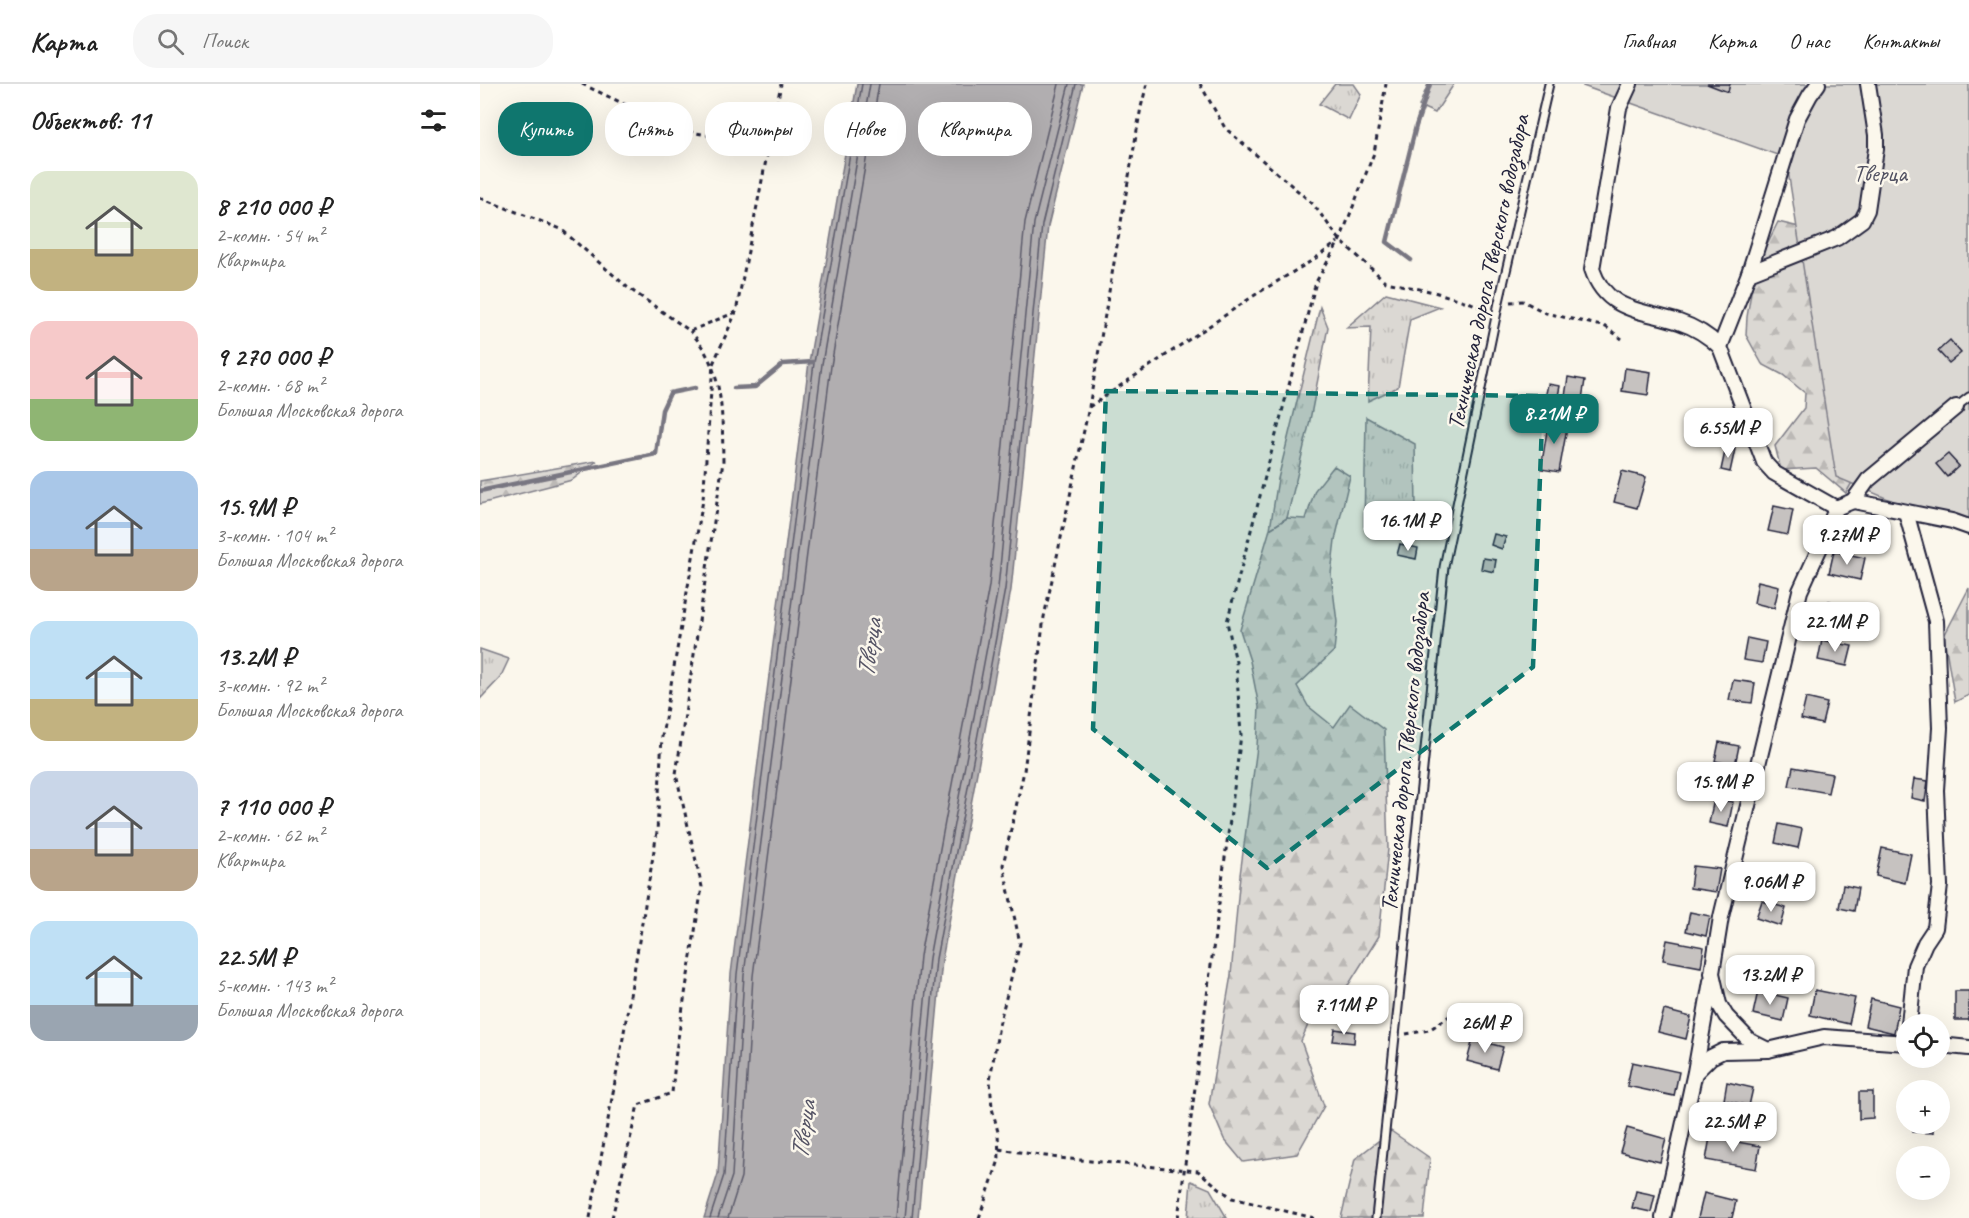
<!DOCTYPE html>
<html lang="ru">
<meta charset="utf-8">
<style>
:root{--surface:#fff;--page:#f6f6f6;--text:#222;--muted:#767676;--line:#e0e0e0;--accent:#0f766e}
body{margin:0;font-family:Caveat,sans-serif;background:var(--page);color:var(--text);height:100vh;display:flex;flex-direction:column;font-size:22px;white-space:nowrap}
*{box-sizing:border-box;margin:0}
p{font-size:20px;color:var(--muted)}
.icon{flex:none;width:33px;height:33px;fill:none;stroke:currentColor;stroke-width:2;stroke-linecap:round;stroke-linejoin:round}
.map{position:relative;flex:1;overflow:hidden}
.sheet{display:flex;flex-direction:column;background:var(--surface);width:480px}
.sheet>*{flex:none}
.guide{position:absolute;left:18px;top:18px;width:570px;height:54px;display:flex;gap:12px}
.tools{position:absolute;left:1416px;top:930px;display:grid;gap:12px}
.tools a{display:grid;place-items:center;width:54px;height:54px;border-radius:50%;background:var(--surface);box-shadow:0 6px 24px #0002;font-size:30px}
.price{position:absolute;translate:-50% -51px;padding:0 14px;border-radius:12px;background:#fff;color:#222;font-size:20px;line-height:39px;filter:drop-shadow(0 2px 3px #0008)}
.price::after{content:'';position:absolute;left:50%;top:36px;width:18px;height:14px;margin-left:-9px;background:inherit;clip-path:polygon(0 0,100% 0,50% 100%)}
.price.active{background:var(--accent);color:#fff}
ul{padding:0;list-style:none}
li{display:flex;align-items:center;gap:18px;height:150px;padding:0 30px}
li span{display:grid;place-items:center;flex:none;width:168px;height:120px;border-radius:18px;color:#555}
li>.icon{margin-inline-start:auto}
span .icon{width:72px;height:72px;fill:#fffc;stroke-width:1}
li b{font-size:26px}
h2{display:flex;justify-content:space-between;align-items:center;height:72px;padding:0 30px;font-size:26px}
.chip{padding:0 21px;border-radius:24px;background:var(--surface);box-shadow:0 6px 24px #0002;font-size:21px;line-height:54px}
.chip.active{background:var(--accent);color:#fff}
header{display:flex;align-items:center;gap:36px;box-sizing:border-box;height:84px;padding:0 30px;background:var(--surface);border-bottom:2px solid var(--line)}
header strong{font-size:28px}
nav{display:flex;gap:33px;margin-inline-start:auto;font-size:21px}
.search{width:420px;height:54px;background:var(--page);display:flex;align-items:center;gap:15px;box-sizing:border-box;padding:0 21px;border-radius:24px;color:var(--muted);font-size:22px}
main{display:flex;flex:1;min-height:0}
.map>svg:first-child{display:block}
.grass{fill:url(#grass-tufts);stroke:#7e7d87;stroke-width:1.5}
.forest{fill:url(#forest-firs);stroke:#7e7d87;stroke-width:1.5}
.garden{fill:#dbd8d3;stroke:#7e7d87;stroke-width:1.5}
.water{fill:#b1aeb0;stroke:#787681;stroke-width:1.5}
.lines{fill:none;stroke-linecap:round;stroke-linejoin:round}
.shore{stroke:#5b5a6a;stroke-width:1.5}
.stream{stroke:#787681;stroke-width:4.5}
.building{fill:#c6c2c0;stroke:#22223b;stroke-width:1.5}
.service-casing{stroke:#22223b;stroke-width:11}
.minor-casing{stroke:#22223b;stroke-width:18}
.path{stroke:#22223b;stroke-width:3;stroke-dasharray:4.5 4.5;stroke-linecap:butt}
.service{stroke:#fbf7ec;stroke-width:7}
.minor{stroke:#fbf7ec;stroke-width:14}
.marked{fill:#0f766e;fill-opacity:0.2;stroke:#0f766e;stroke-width:4.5;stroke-dasharray:12 8;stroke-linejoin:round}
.labels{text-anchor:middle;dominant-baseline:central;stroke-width:5;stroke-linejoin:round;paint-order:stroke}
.park-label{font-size:24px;fill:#505061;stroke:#fbf7ec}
.street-label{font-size:24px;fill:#22223b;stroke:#fbf7ec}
.water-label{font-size:26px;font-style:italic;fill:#545364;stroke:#fbf7ec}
</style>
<header>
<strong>Карта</strong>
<div class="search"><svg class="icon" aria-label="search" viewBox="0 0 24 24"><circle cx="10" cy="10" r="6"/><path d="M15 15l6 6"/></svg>Поиск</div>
<nav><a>Главная</a><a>Карта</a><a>О нас</a><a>Контакты</a></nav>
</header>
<main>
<section class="sheet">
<h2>Объектов: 11<svg class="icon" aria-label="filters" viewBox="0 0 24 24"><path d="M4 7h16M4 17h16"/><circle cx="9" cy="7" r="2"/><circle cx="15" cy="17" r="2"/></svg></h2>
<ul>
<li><span style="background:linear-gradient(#dfe7d0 65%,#c2b280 0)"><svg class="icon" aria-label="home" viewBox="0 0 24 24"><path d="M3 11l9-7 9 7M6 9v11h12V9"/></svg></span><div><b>8 210 000 ₽</b><p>2-комн. · 54 m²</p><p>Квартира</p></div></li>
<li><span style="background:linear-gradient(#f6c9c9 65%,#8fb573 0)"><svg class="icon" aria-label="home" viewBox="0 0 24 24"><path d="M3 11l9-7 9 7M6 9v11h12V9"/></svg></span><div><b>9 270 000 ₽</b><p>2-комн. · 68 m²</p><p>Большая Московская дорога</p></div></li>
<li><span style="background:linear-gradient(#a9c7e8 65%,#b9a48a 0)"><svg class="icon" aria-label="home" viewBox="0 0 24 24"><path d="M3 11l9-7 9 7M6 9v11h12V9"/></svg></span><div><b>15.9M ₽</b><p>3-комн. · 104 m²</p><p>Большая Московская дорога</p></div></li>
<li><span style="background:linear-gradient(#bfe0f5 65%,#c2b280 0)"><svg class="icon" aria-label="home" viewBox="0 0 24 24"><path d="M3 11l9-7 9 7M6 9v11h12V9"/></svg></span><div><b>13.2M ₽</b><p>3-комн. · 92 m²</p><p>Большая Московская дорога</p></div></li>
<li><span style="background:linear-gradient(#c9d6e8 65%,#b9a48a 0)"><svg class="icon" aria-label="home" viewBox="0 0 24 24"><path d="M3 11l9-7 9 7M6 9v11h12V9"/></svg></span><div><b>7 110 000 ₽</b><p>2-комн. · 62 m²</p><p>Квартира</p></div></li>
<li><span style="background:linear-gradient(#bfe0f5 70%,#9aa5b1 0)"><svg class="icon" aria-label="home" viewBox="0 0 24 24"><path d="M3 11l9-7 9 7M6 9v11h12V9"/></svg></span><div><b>22.5M ₽</b><p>5-комн. · 143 m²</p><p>Большая Московская дорога</p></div></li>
</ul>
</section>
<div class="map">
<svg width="1489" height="1134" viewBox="0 0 1489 1134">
<defs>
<pattern id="grass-tufts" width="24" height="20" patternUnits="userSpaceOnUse" patternTransform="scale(1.5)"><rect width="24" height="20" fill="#dbd8d3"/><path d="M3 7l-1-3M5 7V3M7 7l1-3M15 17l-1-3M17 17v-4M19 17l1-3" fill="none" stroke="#bcb9b6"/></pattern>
<pattern id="forest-firs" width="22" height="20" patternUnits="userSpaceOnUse" patternTransform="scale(1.5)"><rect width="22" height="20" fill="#dbd8d3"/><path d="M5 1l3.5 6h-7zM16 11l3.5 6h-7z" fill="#bcb9b6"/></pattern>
</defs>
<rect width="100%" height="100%" fill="#fbf7ec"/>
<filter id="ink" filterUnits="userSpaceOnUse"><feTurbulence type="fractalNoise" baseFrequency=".0167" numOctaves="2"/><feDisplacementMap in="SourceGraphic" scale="12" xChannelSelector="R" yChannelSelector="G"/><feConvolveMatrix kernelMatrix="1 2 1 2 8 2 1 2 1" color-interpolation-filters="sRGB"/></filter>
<g filter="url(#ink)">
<!-- grass -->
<g class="grass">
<polygon points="855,0 874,0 881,10 869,36 839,20"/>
<polygon points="948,0 974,0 955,29 939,22"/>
<polygon points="906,209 960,223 930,235 918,303 888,317 891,243 866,244"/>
<polygon points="840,223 848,243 829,341 807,434 790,445 798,395"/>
<polygon points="886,333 935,360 936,427 884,442"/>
<polygon points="0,565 29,575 20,594 0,615"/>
<polygon points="711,1097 730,1105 747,1134 708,1134"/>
</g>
<!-- forest -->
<g class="forest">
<polygon points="1298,138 1319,143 1408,337 1366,409 1336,384 1301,386 1295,362 1324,324 1325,309 1303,291 1282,280 1266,251 1267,233 1275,184"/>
<polygon points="117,377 92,396 0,420 0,397"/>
<polygon points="854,382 870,392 855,456 851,490 857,538 854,567 817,602 828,622 854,643 870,620 904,646 908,765 899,852 869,900 831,934 821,957 844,1022 817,1070 763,1078 744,1055 729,1020 751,891 760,791 777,663 779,623 770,577 760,546 790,445 807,434 826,435 835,406"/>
<polygon points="1489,504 1489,611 1475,618 1464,552"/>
<polygon points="911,1047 950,1074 944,1134 861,1134 875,1075"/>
</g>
<!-- garden -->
<polygon class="garden" points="1104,0 1489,0 1489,449 1356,393 1306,74 1103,2"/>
<!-- water -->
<polygon class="water" points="377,0 603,0 568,142 531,506 462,876 438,1134 224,1134 238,1090 251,890 329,278"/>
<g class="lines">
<!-- shore -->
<g class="shore">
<polyline points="230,1134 244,1091 257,890 334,279 382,0"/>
<polyline points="238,1134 252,1092 264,891 342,280 390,0"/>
<polyline points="248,1134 261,1093 273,892 351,282 399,0"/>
<polyline points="416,1134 440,872 509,502 545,138 579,0"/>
<polyline points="425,1134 449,874 518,504 554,139 589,0"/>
<polyline points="432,1134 456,875 525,505 562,141 596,0"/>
</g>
<!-- stream -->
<g class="stream">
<polyline points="931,176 907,158 936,42 950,0"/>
<polyline points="254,304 275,303 303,280 333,278"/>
<polyline points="0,407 176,370 182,326 190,309 215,304"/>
</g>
</g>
<!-- building -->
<g class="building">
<polygon points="1227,0 1250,0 1248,8"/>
<polygon points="1470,256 1481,269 1469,279 1458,267"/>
<polygon points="1145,284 1171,288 1168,311 1142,307"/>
<polygon points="1088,293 1105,296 1100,328 1083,325"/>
<polygon points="1068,300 1080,302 1076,322 1064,319"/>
<polygon points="1069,334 1088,338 1079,388 1061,385"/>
<polygon points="1246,363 1255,365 1250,388 1241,386"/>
<polygon points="1468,370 1479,382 1467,393 1456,380"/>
<polygon points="1142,387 1166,393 1157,424 1134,418"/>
<polygon points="1294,422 1313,426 1308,451 1288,447"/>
<polygon points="1014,450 1026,453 1022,465 1011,461"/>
<polygon points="920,460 938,464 936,475 917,471"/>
<polygon points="1354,467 1385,474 1380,496 1349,489"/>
<polygon points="1003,474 1016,476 1014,488 1001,485"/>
<polygon points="1278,497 1299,502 1294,524 1274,519"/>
<polygon points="1349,517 1371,523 1367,543 1344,538"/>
<polygon points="1267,554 1286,558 1282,579 1263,576"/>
<polygon points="1342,556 1372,562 1367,582 1338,576"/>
<polygon points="1253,596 1275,599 1272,619 1249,616"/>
<polygon points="1326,614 1347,619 1342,640 1321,635"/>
<polygon points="1239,658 1259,662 1255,681 1235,677"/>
<polygon points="1313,683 1352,690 1348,709 1309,702"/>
<polygon points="1434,695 1448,697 1445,717 1431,714"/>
<polygon points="1234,715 1253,718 1248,743 1229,739"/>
<polygon points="1299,740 1322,745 1318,764 1295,759"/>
<polygon points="1402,764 1431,770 1425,799 1396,792"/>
<polygon points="1213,782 1240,785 1236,808 1210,804"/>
<polygon points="1363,801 1378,804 1374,827 1359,824"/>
<polygon points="1282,817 1306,824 1301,842 1276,834"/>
<polygon points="1210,828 1230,832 1226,852 1206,847"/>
<polygon points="1187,856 1224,863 1221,883 1183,876"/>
<polygon points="1272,876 1295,880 1291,901 1268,897"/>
<polygon points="1335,906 1375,914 1369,940 1330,931"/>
<polygon points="1278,907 1308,914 1303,937 1273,930"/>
<rect x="1475" y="907" width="14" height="29"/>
<polygon points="1391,915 1419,922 1414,949 1385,942"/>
<polygon points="1184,926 1211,933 1206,955 1178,948"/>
<polygon points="855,945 875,948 874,959 853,957"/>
<polygon points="993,955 1023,963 1017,985 987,977"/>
<polygon points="1152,978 1199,988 1194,1012 1147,1002"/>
<polygon points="1247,998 1273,1004 1269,1022 1244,1016"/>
<polygon points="1379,1008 1393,1008 1393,1034 1379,1035"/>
<polygon points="1433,1040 1453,1040 1453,1049 1433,1048"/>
<polygon points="1147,1044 1186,1055 1180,1078 1140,1068"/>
<polygon points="1230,1053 1280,1062 1276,1085 1226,1076"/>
<polygon points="1156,1107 1175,1111 1171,1128 1152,1124"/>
<polygon points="1224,1109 1256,1117 1252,1134 1218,1134"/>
</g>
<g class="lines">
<!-- service casing -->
<g class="service-casing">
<g id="service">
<polyline points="1476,323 1489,313"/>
<polyline points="896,1134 964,483 1019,218 1069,0"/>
</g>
</g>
<!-- minor casing -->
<g class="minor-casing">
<g id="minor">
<path d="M 1150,0 L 1139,24 L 1112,185 C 1126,228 1163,226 1199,238 C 1214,243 1229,252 1240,263"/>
<polyline points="1269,189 1317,35 1330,11 1338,0"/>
<polyline points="1476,323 1388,396 1373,417 1472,437 1489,443"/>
<polyline points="1373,417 1356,424 1294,389 1284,378 1240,263 1269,189 1357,154 1382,136 1387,126 1396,65 1396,51 1388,0"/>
<polyline points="1426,428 1456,537 1460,644 1456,706 1460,801 1455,844 1445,859 1435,882 1429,940"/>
<polyline points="1460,961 1489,964"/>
<polyline points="1288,966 1270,957 1246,932 1239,920 1232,889 1241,833 1320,507 1348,446 1356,424"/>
<polyline points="1216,988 1231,973 1243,967 1288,966 1344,953 1426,959"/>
<polyline points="1183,1134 1215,988 1231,897"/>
</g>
</g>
<!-- path -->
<g class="path">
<polyline points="102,0 199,46 227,51 252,52 291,49"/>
<polyline points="720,0 745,44 833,120 860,156 906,198 954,208 991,219 1007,226"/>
<polyline points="0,114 81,145 147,203 210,247 256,228 301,0"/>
<polyline points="1030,218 1043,217 1066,229 1126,243 1142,255"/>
<polyline points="609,323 778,209 833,176 858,158"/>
<polyline points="926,950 949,946 974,929"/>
<polyline points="519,1065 579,1074 718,1087 752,1114 834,1134"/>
<polyline points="110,1134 143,954 177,748 182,652 223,416 233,280 256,228"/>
<path d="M 132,1134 L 158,1021 L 192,1009 L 196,967 L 222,803 L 196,690 L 243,378 C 242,330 245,286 210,247"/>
<polyline points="499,1134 519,1076 518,1048 512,1024 510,996 519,941 540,859 523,781 544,687 564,533 609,323 661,23 667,0"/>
<polyline points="698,1134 761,651 756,578 747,538 836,198 860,156 894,69 906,0"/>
</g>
<!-- service -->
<use href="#service" class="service"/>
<!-- minor -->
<use href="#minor" class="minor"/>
</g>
</g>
<!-- marked area -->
<path class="marked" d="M 626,307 L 1063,312 L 1053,583 L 787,784 L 613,645 Z"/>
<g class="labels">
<!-- park labels -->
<g class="park-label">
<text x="1400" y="89">Тверца</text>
</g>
<!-- street labels -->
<g class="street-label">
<text transform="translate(1008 188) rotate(-78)">Техническая дорога Тверского водозабора</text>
<text transform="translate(925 668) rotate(-84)">Техническая дорога Тверского водозабора</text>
</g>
<!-- water labels -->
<g class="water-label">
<text transform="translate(389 564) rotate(-82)">Тверца</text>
<text transform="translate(323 1046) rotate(-82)">Тверца</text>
</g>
</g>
</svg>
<div class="tools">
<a><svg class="icon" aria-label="locate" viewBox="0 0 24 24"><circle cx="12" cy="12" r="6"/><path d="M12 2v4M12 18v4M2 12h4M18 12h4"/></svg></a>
<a>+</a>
<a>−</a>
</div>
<b class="price active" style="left:1074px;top:361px">8.21M ₽</b>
<b class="price" style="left:1248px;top:375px">6.55M ₽</b>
<b class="price" style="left:928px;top:468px">16.1M ₽</b>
<b class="price" style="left:1367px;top:482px">9.27M ₽</b>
<b class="price" style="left:1355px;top:569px">22.1M ₽</b>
<b class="price" style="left:1241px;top:729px">15.9M ₽</b>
<b class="price" style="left:1291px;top:829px">9.06M ₽</b>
<b class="price" style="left:1290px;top:922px">13.2M ₽</b>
<b class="price" style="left:864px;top:952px">7.11M ₽</b>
<b class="price" style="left:1005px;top:970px">26M ₽</b>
<b class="price" style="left:1253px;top:1069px">22.5M ₽</b>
<div class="guide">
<a class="chip active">Купить</a>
<a class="chip">Снять</a>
<a class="chip">Фильтры</a>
<a class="chip">Новое</a>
<a class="chip">Квартира</a>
</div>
</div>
</main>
